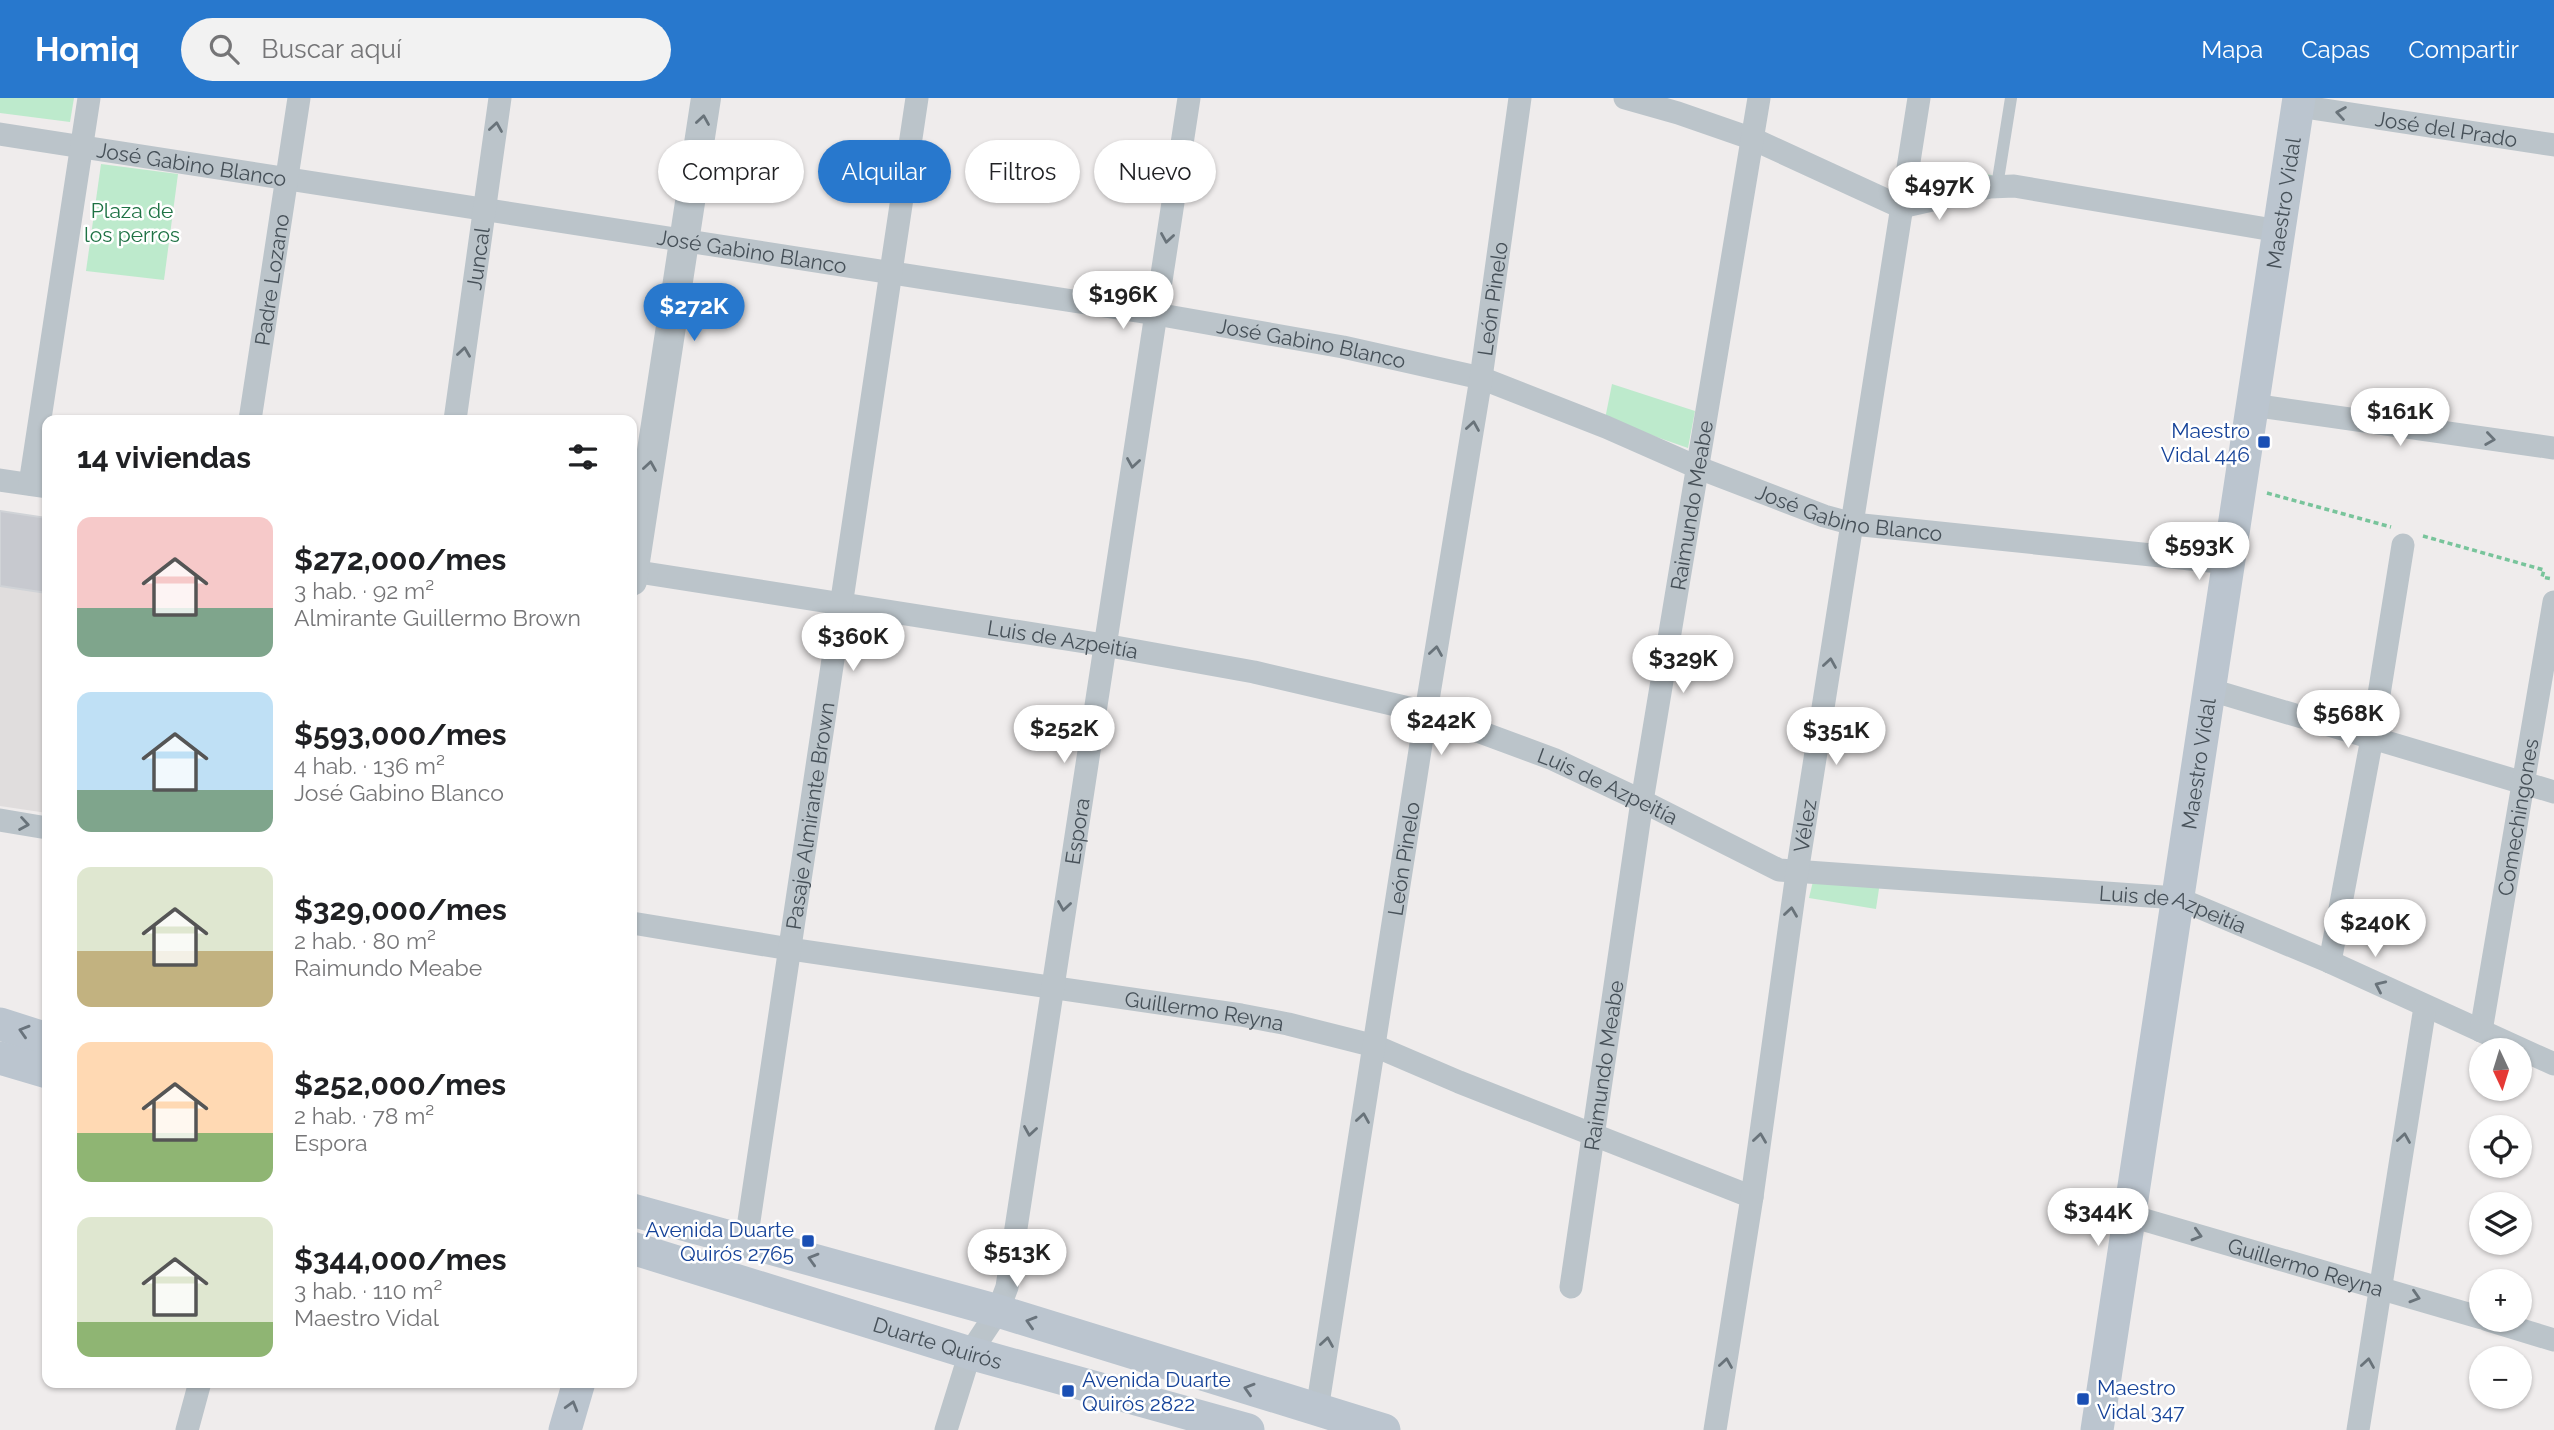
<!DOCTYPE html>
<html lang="es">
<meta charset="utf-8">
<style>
:root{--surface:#fff;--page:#f2f2f2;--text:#202124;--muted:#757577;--accent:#2878cd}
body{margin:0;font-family:Raleway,sans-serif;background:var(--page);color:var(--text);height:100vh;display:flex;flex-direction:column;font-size:26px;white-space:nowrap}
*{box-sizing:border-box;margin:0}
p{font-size:23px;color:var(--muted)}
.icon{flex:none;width:38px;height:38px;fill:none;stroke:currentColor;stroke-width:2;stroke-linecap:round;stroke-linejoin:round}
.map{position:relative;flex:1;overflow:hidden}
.side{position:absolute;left:42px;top:317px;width:595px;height:973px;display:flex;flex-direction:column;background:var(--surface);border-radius:14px;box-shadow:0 2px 5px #0004}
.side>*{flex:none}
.banner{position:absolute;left:658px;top:42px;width:665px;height:63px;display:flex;gap:14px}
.needle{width:46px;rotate:176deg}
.buttons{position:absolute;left:2469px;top:940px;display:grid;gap:14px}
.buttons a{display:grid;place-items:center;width:63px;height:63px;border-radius:50%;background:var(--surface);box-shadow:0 2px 5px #0004;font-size:35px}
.price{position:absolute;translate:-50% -60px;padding:0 16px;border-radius:24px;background:#fff;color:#222;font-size:23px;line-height:46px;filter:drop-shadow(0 2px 4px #0008)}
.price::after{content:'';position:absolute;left:50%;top:42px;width:21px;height:16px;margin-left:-10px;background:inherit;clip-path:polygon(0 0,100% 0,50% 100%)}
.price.on{background:var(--accent);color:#fff}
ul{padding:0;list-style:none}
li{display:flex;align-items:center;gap:21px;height:175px;padding:0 35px}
li span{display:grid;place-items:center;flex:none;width:196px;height:140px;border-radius:14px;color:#555}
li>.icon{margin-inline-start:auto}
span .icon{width:84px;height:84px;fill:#fffc;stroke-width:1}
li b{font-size:30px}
h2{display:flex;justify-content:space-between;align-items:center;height:84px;padding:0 35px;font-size:30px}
.pill{padding:0 24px;border-radius:32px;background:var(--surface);box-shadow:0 2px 5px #0004;font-size:24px;line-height:63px}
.pill.on{background:var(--accent);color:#fff}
header{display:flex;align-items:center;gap:42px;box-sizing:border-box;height:98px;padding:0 35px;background:var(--accent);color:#fff}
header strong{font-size:33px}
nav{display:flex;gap:38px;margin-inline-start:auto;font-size:24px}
.search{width:490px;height:63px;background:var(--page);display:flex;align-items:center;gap:18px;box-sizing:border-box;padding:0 24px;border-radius:38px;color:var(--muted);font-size:26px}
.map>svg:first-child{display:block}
.education{fill:#e0dddd}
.park{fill:#bdeacc}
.building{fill:#c7c9cf;stroke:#d0d3d7;stroke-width:2}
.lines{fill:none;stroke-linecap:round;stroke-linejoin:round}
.path{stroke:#78c49b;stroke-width:3.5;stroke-dasharray:5 3.5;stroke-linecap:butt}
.service{stroke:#bbc4ca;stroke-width:12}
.minor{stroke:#bbc4ca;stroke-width:23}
.tertiary{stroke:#bbc4ca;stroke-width:30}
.secondary{stroke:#bbc5cf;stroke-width:33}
.oneway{stroke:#69737a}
.oneway2{stroke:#69737c}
.transit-dot{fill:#1a4fb4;stroke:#fff;stroke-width:2.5}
.labels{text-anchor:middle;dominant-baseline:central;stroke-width:5;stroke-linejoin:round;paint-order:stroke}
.street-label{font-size:21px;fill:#465058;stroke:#fff}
.park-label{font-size:21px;fill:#1e7244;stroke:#fff}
.transit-label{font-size:21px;fill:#164399;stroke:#fff;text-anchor:end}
</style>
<header>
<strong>Homiq</strong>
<div class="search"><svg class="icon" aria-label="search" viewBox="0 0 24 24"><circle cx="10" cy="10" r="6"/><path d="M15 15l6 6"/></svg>Buscar aquí</div>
<nav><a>Mapa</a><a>Capas</a><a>Compartir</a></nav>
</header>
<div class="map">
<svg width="2554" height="1332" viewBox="0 0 2554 1332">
<rect width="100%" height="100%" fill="#efecec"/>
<!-- education -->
<polygon class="education" points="0,413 47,420 47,715 0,708"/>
<!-- park -->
<g class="park">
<polygon points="0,0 74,0 70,24 0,15"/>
<polygon points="101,66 178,76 164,182 86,173"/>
<polygon points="1917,68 1992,77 1991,83 1911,99"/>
<polygon points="1612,286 1695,313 1688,350 1605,321"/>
<polygon points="1814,779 1880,784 1876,811 1809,800"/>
</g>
<!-- building -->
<polygon class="building" points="0,413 47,420 47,495 0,488"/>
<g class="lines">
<!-- path -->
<g class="path">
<polyline points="2267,395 2391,429"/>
<polyline points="2423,438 2544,472 2542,479 2552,481"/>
</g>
<!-- service -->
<polyline class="service" points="1997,88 2011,0"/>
<!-- minor -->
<g class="minor">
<polyline points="1625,0 1678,15 1753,41 1901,109 1990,89 2014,88 2279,133"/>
<path id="s1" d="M 2298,8 L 2554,47"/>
<path id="s2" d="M 0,36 L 1156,216 L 1343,249 L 1481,280 L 1606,329 L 1699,370 L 1824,418 L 1853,426 L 2229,465"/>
<polyline points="2252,307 2554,350"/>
<path id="s3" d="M 250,322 L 299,0"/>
<path id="s4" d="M 455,322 L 500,0"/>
<polyline points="0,382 47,389"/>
<polyline points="30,386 89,0"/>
<path id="s5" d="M 632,473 L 1104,547 L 1254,574 L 1426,614 L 1553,661 L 1642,703 L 1779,772 L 2177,800 L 2330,864 L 2554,966"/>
<polyline points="2211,592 2554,694"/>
<polyline points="0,722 47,730"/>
<path id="s6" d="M 632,825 L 790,851 L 1241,917 L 1288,926 L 1375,948 L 1459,984 L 1752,1099"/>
<polyline points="2330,864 2372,640 2403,447"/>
<path id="s7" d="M 2481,933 L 2554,504"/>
<path id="s8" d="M 2131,1118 L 2482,1220"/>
<path id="s9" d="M 746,1143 L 917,0"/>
<path id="s10" d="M 1571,1189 L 1642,703 L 1759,0"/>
<polyline points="2488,1222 2554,1242"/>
<path id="s11" d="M 1317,1312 L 1426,614 L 1481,280 L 1520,0"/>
<polyline points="187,1332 200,1284"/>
<path id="s12" d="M 946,1332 L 970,1255 L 998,1213 L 1007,1189 L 1189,0"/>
<path id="s13" d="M 1715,1332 L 1752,1099 L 1797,775 L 1919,0"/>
<polyline points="2358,1332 2425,909"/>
</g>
<!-- tertiary -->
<polyline class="tertiary" points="632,483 706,0"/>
<!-- secondary -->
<g class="secondary">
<polyline points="0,926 47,941"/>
<polyline points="0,960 47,974"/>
<polyline points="632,1112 998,1213 1384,1332"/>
<path id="s14" d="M 632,1150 L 970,1255 L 1248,1332"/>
<polyline points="565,1332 579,1284"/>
<path id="s15" d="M 2097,1332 L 2299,0"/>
</g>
</g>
<!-- one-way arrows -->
<defs><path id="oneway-chevron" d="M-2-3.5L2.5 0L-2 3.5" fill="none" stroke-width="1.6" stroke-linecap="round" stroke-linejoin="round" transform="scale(1.75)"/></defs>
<g class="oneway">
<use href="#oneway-chevron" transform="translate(2341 15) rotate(-171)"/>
<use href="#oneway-chevron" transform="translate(703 22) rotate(-81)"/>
<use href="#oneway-chevron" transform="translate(496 29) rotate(-81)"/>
<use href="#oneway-chevron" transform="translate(1167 140) rotate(99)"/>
<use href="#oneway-chevron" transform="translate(464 254) rotate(-82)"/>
<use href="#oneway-chevron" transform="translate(1473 328) rotate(-81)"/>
<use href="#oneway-chevron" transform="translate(2490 341) rotate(8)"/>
<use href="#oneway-chevron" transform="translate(1133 365) rotate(99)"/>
<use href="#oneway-chevron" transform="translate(650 368) rotate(-81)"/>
<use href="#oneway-chevron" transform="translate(1436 553) rotate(-81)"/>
<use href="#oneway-chevron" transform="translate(1830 565) rotate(-81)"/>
<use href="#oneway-chevron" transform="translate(24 726) rotate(9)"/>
<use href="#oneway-chevron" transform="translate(1064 808) rotate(99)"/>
<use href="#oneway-chevron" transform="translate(1791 814) rotate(-82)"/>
<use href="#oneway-chevron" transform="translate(2380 888) rotate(-155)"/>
<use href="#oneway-chevron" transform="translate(1363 1020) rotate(-81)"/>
<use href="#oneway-chevron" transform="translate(1030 1033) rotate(99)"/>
<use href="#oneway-chevron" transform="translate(1760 1040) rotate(-82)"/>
<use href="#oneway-chevron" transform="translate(2404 1040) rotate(-81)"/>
<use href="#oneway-chevron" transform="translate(2197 1137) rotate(16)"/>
<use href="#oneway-chevron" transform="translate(2415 1199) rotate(17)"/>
<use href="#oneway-chevron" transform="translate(1327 1244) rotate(-81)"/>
<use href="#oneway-chevron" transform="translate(1726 1265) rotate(-81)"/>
<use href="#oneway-chevron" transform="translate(2368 1265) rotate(-81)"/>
</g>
<g class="oneway2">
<use href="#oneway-chevron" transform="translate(24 933) rotate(-163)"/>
<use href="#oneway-chevron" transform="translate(813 1161) rotate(-164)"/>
<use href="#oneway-chevron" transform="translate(1031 1224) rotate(-163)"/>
<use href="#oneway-chevron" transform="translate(1249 1291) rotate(-163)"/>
<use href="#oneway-chevron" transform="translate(572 1308) rotate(-74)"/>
</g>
<!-- markers -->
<g class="transit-dot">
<rect x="2257" y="337" width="14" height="14" rx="3.5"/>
<rect x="801" y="1136" width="14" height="14" rx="3.5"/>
<rect x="1061" y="1286" width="14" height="14" rx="3.5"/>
<rect x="2076" y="1294" width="14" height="14" rx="3.5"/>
</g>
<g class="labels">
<!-- street labels -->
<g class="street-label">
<text stroke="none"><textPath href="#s1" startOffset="150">José del Prado</textPath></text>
<text stroke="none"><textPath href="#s2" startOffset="194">José Gabino Blanco</textPath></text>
<text stroke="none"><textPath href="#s15" startOffset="1241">Maestro Vidal</textPath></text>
<text stroke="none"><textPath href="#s2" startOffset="761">José Gabino Blanco</textPath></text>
<text stroke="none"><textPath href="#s4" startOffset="163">Juncal</textPath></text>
<text stroke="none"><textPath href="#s3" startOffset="142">Padre Lozano</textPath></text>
<text stroke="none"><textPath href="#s11" startOffset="1125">León Pinelo</textPath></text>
<text stroke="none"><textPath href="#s2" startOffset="1328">José Gabino Blanco</textPath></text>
<text stroke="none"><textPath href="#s10" startOffset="791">Raimundo Meabe</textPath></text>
<text stroke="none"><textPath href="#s2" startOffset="1895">José Gabino Blanco</textPath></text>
<text stroke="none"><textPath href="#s5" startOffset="436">Luis de Azpeitía</textPath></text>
<text stroke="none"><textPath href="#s15" startOffset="674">Maestro Vidal</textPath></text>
<text stroke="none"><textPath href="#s5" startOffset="1003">Luis de Azpeitía</textPath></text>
<text stroke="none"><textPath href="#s9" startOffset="430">Pasaje Almirante Brown</textPath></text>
<text stroke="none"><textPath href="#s7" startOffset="217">Comechingones</textPath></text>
<text stroke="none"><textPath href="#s13" startOffset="611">Vélez</textPath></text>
<text stroke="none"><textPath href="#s12" startOffset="618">Espora</textPath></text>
<text stroke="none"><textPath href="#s11" startOffset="558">León Pinelo</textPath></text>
<text stroke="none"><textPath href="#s5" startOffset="1591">Luis de Azpeitía</textPath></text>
<text stroke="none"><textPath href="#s6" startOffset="579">Guillermo Reyna</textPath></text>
<text stroke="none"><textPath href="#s10" startOffset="224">Raimundo Meabe</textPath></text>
<text stroke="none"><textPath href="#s8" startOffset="182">Guillermo Reyna</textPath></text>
<text stroke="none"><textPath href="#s14" startOffset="320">Duarte Quirós</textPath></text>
</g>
<!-- park labels -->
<g class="park-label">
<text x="132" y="112">Plaza de<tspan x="132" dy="24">los perros</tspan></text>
</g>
<!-- transit labels -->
<g class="transit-label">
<text x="2250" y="332">Maestro<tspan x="2250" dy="24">Vidal 446</tspan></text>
<text x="794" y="1131">Avenida Duarte<tspan x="794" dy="24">Quirós 2765</tspan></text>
<text x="1082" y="1281" text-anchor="start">Avenida Duarte<tspan x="1082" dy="24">Quirós 2822</tspan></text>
<text x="2097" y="1289" text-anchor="start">Maestro<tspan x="2097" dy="24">Vidal 347</tspan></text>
</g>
</g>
</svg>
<div class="buttons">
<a><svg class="needle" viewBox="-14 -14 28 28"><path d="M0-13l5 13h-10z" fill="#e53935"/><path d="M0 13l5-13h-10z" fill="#757577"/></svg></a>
<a><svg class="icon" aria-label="locate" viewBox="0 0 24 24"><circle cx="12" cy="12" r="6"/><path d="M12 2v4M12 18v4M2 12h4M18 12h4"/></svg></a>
<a><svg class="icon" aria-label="layers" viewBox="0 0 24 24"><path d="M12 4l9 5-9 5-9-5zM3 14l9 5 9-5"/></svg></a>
<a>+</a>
<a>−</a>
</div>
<b class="price" style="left:1939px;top:124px">$497K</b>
<b class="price" style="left:1123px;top:233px">$196K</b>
<b class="price on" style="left:694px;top:245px">$272K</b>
<b class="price" style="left:2400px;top:350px">$161K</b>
<b class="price" style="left:2199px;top:484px">$593K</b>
<b class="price" style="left:853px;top:575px">$360K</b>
<b class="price" style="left:1683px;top:597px">$329K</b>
<b class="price" style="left:2348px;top:652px">$568K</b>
<b class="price" style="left:1441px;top:659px">$242K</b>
<b class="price" style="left:1064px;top:667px">$252K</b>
<b class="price" style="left:1836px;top:669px">$351K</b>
<b class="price" style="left:2375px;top:861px">$240K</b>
<b class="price" style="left:2098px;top:1150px">$344K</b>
<b class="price" style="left:1017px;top:1191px">$513K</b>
<div class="banner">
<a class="pill">Comprar</a>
<a class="pill on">Alquilar</a>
<a class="pill">Filtros</a>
<a class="pill">Nuevo</a>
</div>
<section class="side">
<h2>14 viviendas<svg class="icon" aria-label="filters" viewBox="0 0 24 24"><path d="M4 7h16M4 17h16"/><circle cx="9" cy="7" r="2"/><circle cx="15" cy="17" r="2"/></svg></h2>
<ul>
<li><span style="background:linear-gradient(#f6c9c9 65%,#7fa58c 0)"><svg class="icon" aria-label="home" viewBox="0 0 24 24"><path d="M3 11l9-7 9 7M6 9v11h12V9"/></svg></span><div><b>$272,000/mes</b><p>3 hab. · 92 m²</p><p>Almirante Guillermo Brown</p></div></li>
<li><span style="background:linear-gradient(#bfe0f5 70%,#7fa58c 0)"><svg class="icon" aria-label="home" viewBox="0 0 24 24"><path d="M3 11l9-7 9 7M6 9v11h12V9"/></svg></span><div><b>$593,000/mes</b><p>4 hab. · 136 m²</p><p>José Gabino Blanco</p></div></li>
<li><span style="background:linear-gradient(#dfe7d0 60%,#c2b280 0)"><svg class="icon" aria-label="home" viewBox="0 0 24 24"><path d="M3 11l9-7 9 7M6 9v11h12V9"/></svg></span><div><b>$329,000/mes</b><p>2 hab. · 80 m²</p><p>Raimundo Meabe</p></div></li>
<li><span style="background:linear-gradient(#ffd9b3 65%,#8fb573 0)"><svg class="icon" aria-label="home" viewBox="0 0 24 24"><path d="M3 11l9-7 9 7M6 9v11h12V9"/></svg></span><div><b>$252,000/mes</b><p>2 hab. · 78 m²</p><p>Espora</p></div></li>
<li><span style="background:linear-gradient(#dfe7d0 75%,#8fb573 0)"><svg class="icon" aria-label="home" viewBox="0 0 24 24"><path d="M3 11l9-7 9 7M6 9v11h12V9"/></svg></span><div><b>$344,000/mes</b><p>3 hab. · 110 m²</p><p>Maestro Vidal</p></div></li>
</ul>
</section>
</div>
